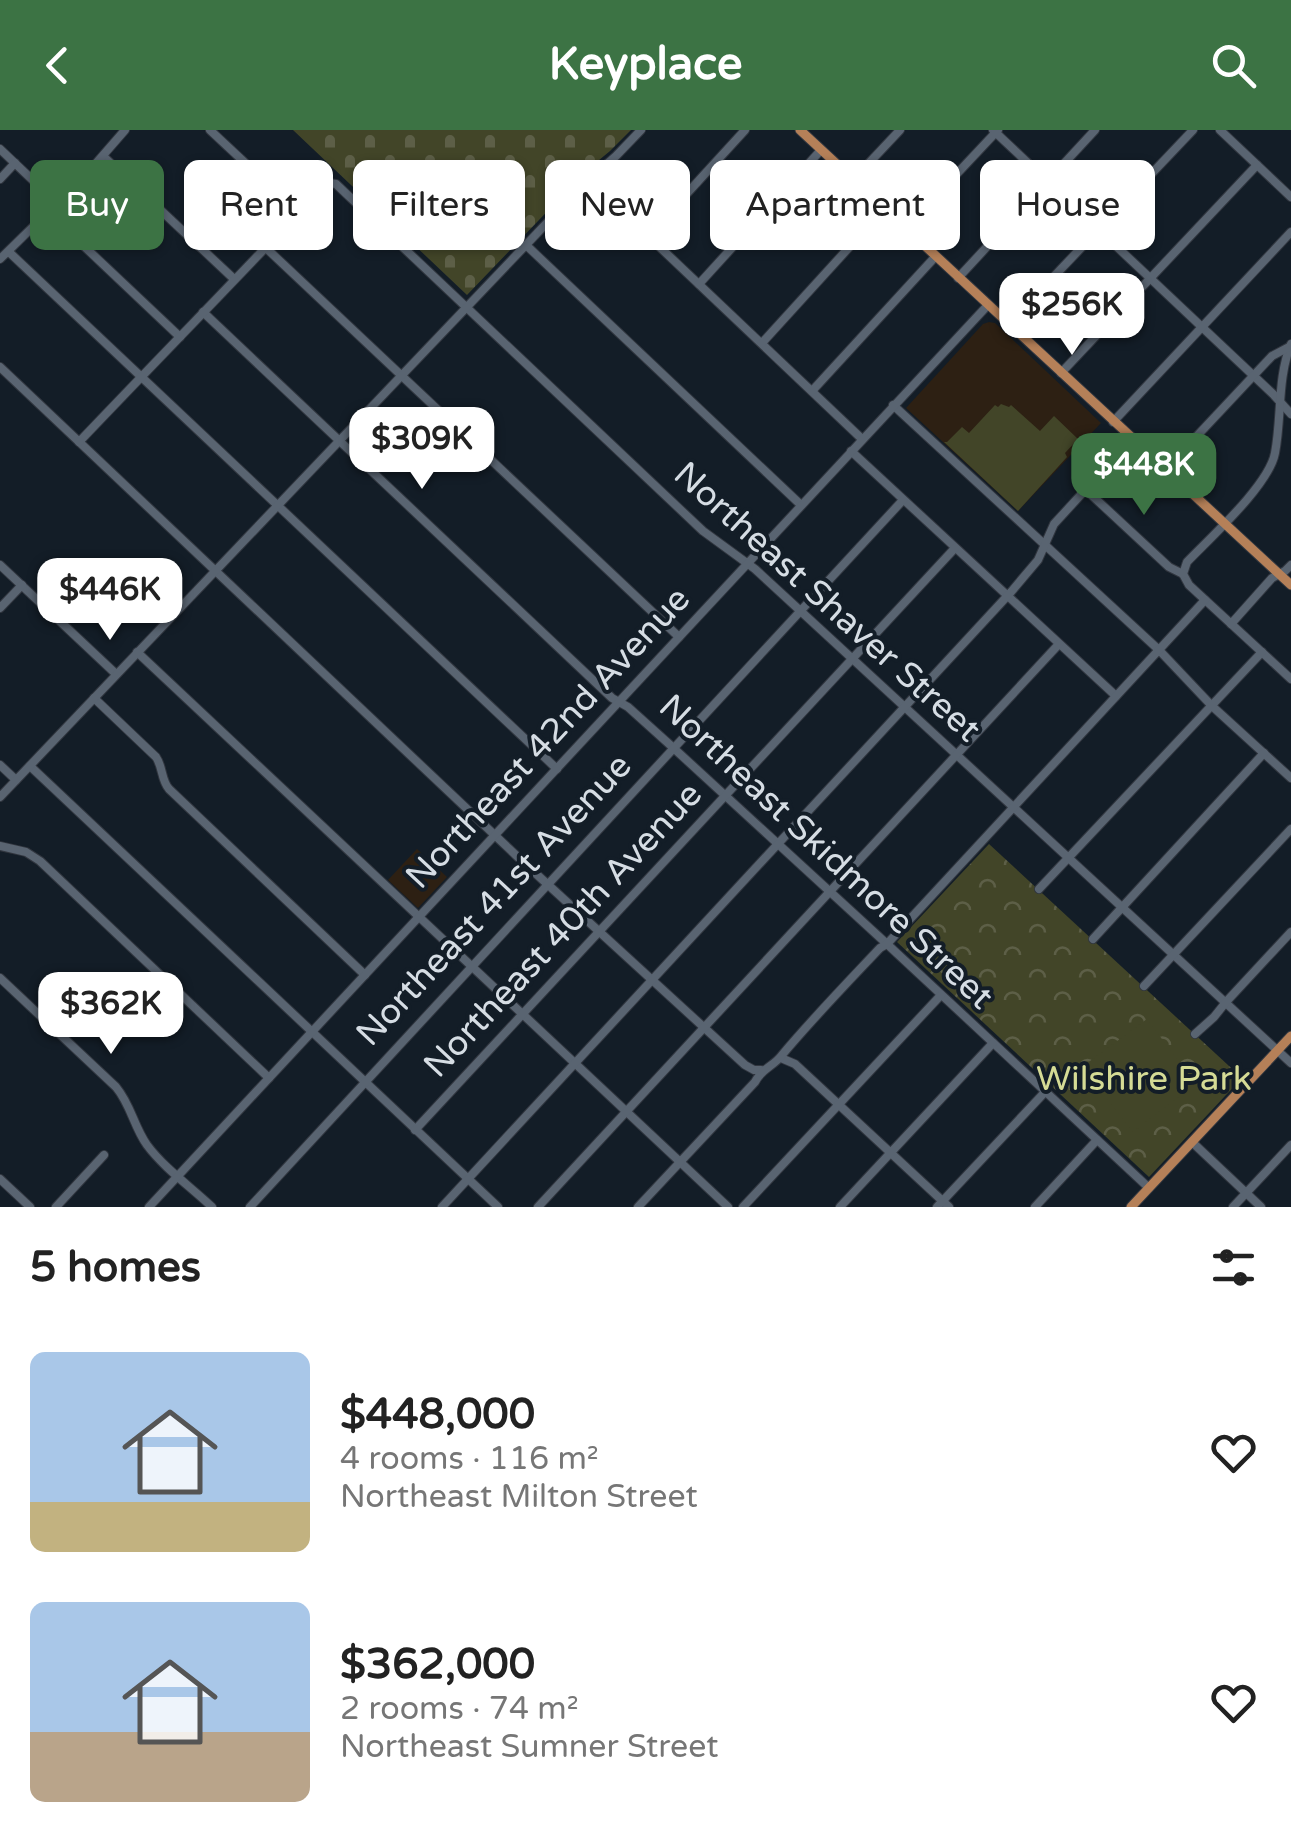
<!DOCTYPE html>
<meta charset="utf-8">
<style>
:root{--surface:#fff;--page:#f2f2f2;--text:#222;--muted:#767676;--accent:#3c7344}
body{margin:0;font-family:"Varela Round",sans-serif;background:var(--page);color:var(--text);height:100vh;display:flex;flex-direction:column;font-size:38px;white-space:nowrap}
*{box-sizing:border-box;margin:0}
p{font-size:32px;color:var(--muted)}
.icon{flex:none;width:55px;height:55px;fill:none;stroke:currentColor;stroke-width:2;stroke-linecap:round;stroke-linejoin:round}
.map{position:relative;height:1077px;overflow:hidden}
.panel{display:flex;flex-direction:column;background:var(--surface);flex:1}
.panel>*{flex:none}
.hud{position:absolute;left:30px;top:30px;width:1232px;height:90px;display:flex;gap:20px}
.price{position:absolute;translate:-50% -85px;padding:0 22px;border-radius:20px;background:#fff;color:#222;font-size:32px;line-height:65px;filter:drop-shadow(0 2px 5px #0008)}
.price::after{content:'';position:absolute;left:50%;top:60px;width:30px;height:22px;margin-left:-15px;background:inherit;clip-path:polygon(0 0,100% 0,50% 100%)}
.price.current{background:var(--accent);color:#fff}
ul{padding:0;list-style:none}
li{display:flex;align-items:center;gap:30px;height:250px;padding:0 30px}
li span{display:grid;place-items:center;flex:none;width:280px;height:200px;border-radius:15px;color:#555}
li>.icon{margin-inline-start:auto}
span .icon{width:120px;height:120px;fill:#fffc;stroke-width:1}
li b{font-size:42px}
h2{display:flex;justify-content:space-between;align-items:center;height:120px;padding:0 30px;font-size:42px}
.tag{padding:0 35px;border-radius:15px;background:var(--surface);box-shadow:0 2px 8px #0004;font-size:35px;line-height:90px}
.tag.current{background:var(--accent);color:#fff}
header{display:flex;justify-content:space-between;align-items:center;height:130px;padding:0 30px;background:var(--accent);color:#fff;font-size:45px;font-weight:700}
.map>svg:first-child{display:block}
.education{fill:#2d2013}
.cemetery{fill:url(#cemetery-stones)}
.park{fill:url(#park-crowns)}
.garden{fill:#424528}
.lines{fill:none;stroke-linecap:round;stroke-linejoin:round}
.minor-casing{stroke:#31363f;stroke-width:10}
.major-casing{stroke:#31363f;stroke-width:11}
.minor{stroke:#596471;stroke-width:8}
.major{stroke:#b58058;stroke-width:9}
.labels{text-anchor:middle;dominant-baseline:central;stroke-width:8;stroke-linejoin:round;paint-order:stroke}
.street-label{font-size:35px;fill:#d6dde4;stroke:#131d27}
.park-label{font-size:35px;fill:#d5db95;stroke:#131d27}
</style>
<header><svg class="icon" aria-label="back" viewBox="0 0 24 24"><path d="M15 5l-7 7 7 7"/></svg>Keyplace<svg class="icon" aria-label="search" viewBox="0 0 24 24"><circle cx="10" cy="10" r="6"/><path d="M15 15l6 6"/></svg></header>
<div class="map">
<svg width="1291" height="1077" viewBox="0 0 1291 1077">
<defs>
<pattern id="cemetery-stones" width="16" height="16" patternUnits="userSpaceOnUse" patternTransform="scale(2.5)"><rect width="16" height="16" fill="#424528"/><path d="M2 7V4a2 2 0 0 1 4 0v3zM10 15v-3a2 2 0 0 1 4 0v3z" fill="#5d5f47"/></pattern>
<pattern id="park-crowns" width="20" height="18" patternUnits="userSpaceOnUse" patternTransform="scale(2.5)"><rect width="20" height="18" fill="#424528"/><path d="M2 6a3 3 0 1 1 6 0M12 15a3 3 0 1 1 6 0" fill="none" stroke="#5d5f47"/></pattern>
</defs>
<rect width="100%" height="100%" fill="#131d27"/>
<!-- education -->
<g class="education">
<polygon points="989,192 995,193 1101,293 1018,381 906,278 983,194"/>
<polygon points="417,719 447,747 418,778 388,750"/>
</g>
<!-- cemetery -->
<polygon class="cemetery" points="293,0 631,0 610,21 587,40 467,165"/>
<!-- park -->
<polygon class="park" points="989,714 1242,948 1149,1047 897,812"/>
<!-- garden -->
<g class="garden">
<polygon points="1001,274 1009,277 1011,275 1040,301 1054,286 1078,309 1065,323 1067,327 1018,381 944,312 947,312 962,297 969,303 995,275 998,277"/>
<polygon points="1147,889 1191,948 1191,957 1133,1002 1086,942 1086,934"/>
</g>
<g class="lines">
<!-- minor casing -->
<g class="minor-casing">
<g id="minor">
<polyline points="210,0 288,73 294,85"/>
<polyline points="993,0 1273,264 1291,284"/>
<polyline points="1220,0 1291,67"/>
<polyline points="0,19 60,76"/>
<polyline points="104,27 234,149"/>
<polyline points="0,49 15,33"/>
<polyline points="589,50 862,309"/>
<polyline points="853,50 900,0"/>
<polyline points="51,85 180,207"/>
<polyline points="905,99 998,0"/>
<polyline points="648,106 745,0"/>
<polyline points="368,111 382,97"/>
<polyline points="526,115 801,375"/>
<polyline points="265,117 679,507"/>
<polyline points="9,122 557,639"/>
<polyline points="0,129 44,86 51,85 125,0"/>
<polyline points="958,148 1095,0"/>
<polyline points="699,154 821,20"/>
<polyline points="203,182 612,568 628,577 668,613 887,814 1149,1058"/>
<polyline points="1005,193 1024,178 1193,0"/>
<polyline points="762,213 884,79"/>
<path d="M 1291,214 C 1277,248 1282,287 1275,323 C 1269,355 1211,407 1187,432 L 1183,444 L 1189,455 L 1291,549"/>
<polyline points="0,237 521,730 745,935 754,940 761,940"/>
<polyline points="1061,243 1257,35"/>
<polyline points="812,261 935,127"/>
<polyline points="893,275 1159,520 1212,576 1291,648"/>
<polyline points="1113,292 1291,102"/>
<path d="M 79,312 C 161,226 245,140 325,55 L 329,53 L 336,54 L 703,401 L 755,439 L 1291,933"/>
<polyline points="851,321 1116,566"/>
<polyline points="1165,340 1272,226 1289,217"/>
<polyline points="1085,359 1169,437 1183,444"/>
<polyline points="0,435 116,544"/>
<polyline points="0,478 22,455"/>
<polyline points="1231,494 1272,448 1285,441 1291,435"/>
<polyline points="137,522 728,1077"/>
<path d="M 94,568 L 156,627 C 163,637 161,650 169,659 L 365,845"/>
<polyline points="0,635 16,650"/>
<polyline points="30,636 498,1077"/>
<polyline points="0,667 584,54 616,26 641,0"/>
<polyline points="0,716 26,722 40,731 269,948"/>
<polyline points="1039,759 1262,522"/>
<polyline points="1093,809 1264,623"/>
<path d="M 0,848 L 116,957 C 131,975 134,997 147,1015 C 164,1038 191,1057 212,1077"/>
<polyline points="1144,856 1291,699"/>
<polyline points="1195,904 1214,887 1226,872 1291,802"/>
<polyline points="781,928 795,934 949,1077"/>
<polyline points="415,1000 955,418"/>
<polyline points="1192,1012 1261,1077"/>
<polyline points="0,1049 30,1077"/>
<polyline points="56,1077 104,1025"/>
<polyline points="149,1077 987,176"/>
<polyline points="250,1077 903,370"/>
<polyline points="442,1077 1011,462 1038,430 1054,394 1132,309"/>
<polyline points="538,1077 1059,514"/>
<path d="M 638,1077 L 755,952 C 761,939 774,936 782,925 C 813,888 847,853 880,818 L 887,814 L 1205,470"/>
<polyline points="743,1077 941,865"/>
<polyline points="840,1077 993,913"/>
<polyline points="937,1077 1045,962"/>
<polyline points="1035,1077 1097,1010"/>
<polyline points="1233,1077 1291,1015"/>
</g>
</g>
<!-- major casing -->
<g class="major-casing">
<g id="major">
<polyline points="800,0 1291,455"/>
<polyline points="1131,1077 1291,906"/>
</g>
</g>
<!-- minor -->
<use href="#minor" class="minor"/>
<!-- major -->
<use href="#major" class="major"/>
</g>
<g class="labels">
<!-- street labels -->
<g class="street-label">
<text transform="translate(827 472) rotate(42)">Northeast Shaver Street</text>
<text transform="translate(548 608) rotate(-47)">Northeast 42nd Avenue</text>
<text transform="translate(826 722) rotate(43)">Northeast Skidmore Street</text>
<text transform="translate(494 770) rotate(-47)">Northeast 41st Avenue</text>
<text transform="translate(563 800) rotate(-47)">Northeast 40th Avenue</text>
</g>
<!-- park labels -->
<g class="park-label">
<text x="1144" y="949">Wilshire Park</text>
</g>
</g>
</svg>
<b class="price" style="left:1072px;top:228px">$256K</b>
<b class="price" style="left:422px;top:362px">$309K</b>
<b class="price current" style="left:1144px;top:388px">$448K</b>
<b class="price" style="left:110px;top:513px">$446K</b>
<b class="price" style="left:111px;top:927px">$362K</b>
<div class="hud">
<a class="tag current">Buy</a>
<a class="tag">Rent</a>
<a class="tag">Filters</a>
<a class="tag">New</a>
<a class="tag">Apartment</a>
<a class="tag">House</a>
</div>
</div>
<section class="panel">
<h2>5 homes<svg class="icon" aria-label="filters" viewBox="0 0 24 24"><path d="M4 7h16M4 17h16"/><circle cx="9" cy="7" r="2"/><circle cx="15" cy="17" r="2"/></svg></h2>
<ul>
<li><span style="background:linear-gradient(#a9c7e8 75%,#c2b280 0)"><svg class="icon" aria-label="home" viewBox="0 0 24 24"><path d="M3 11l9-7 9 7M6 9v11h12V9"/></svg></span><div><b>$448,000</b><p>4 rooms · 116 m²</p><p>Northeast Milton Street</p></div><svg class="icon" aria-label="heart" viewBox="0 0 24 24"><path d="M12 20l-8-8c-3-5 5-10 8-4 3-6 11-1 8 4z"/></svg></li>
<li><span style="background:linear-gradient(#a9c7e8 65%,#b9a48a 0)"><svg class="icon" aria-label="home" viewBox="0 0 24 24"><path d="M3 11l9-7 9 7M6 9v11h12V9"/></svg></span><div><b>$362,000</b><p>2 rooms · 74 m²</p><p>Northeast Sumner Street</p></div><svg class="icon" aria-label="heart" viewBox="0 0 24 24"><path d="M12 20l-8-8c-3-5 5-10 8-4 3-6 11-1 8 4z"/></svg></li>
</ul>
</section>
